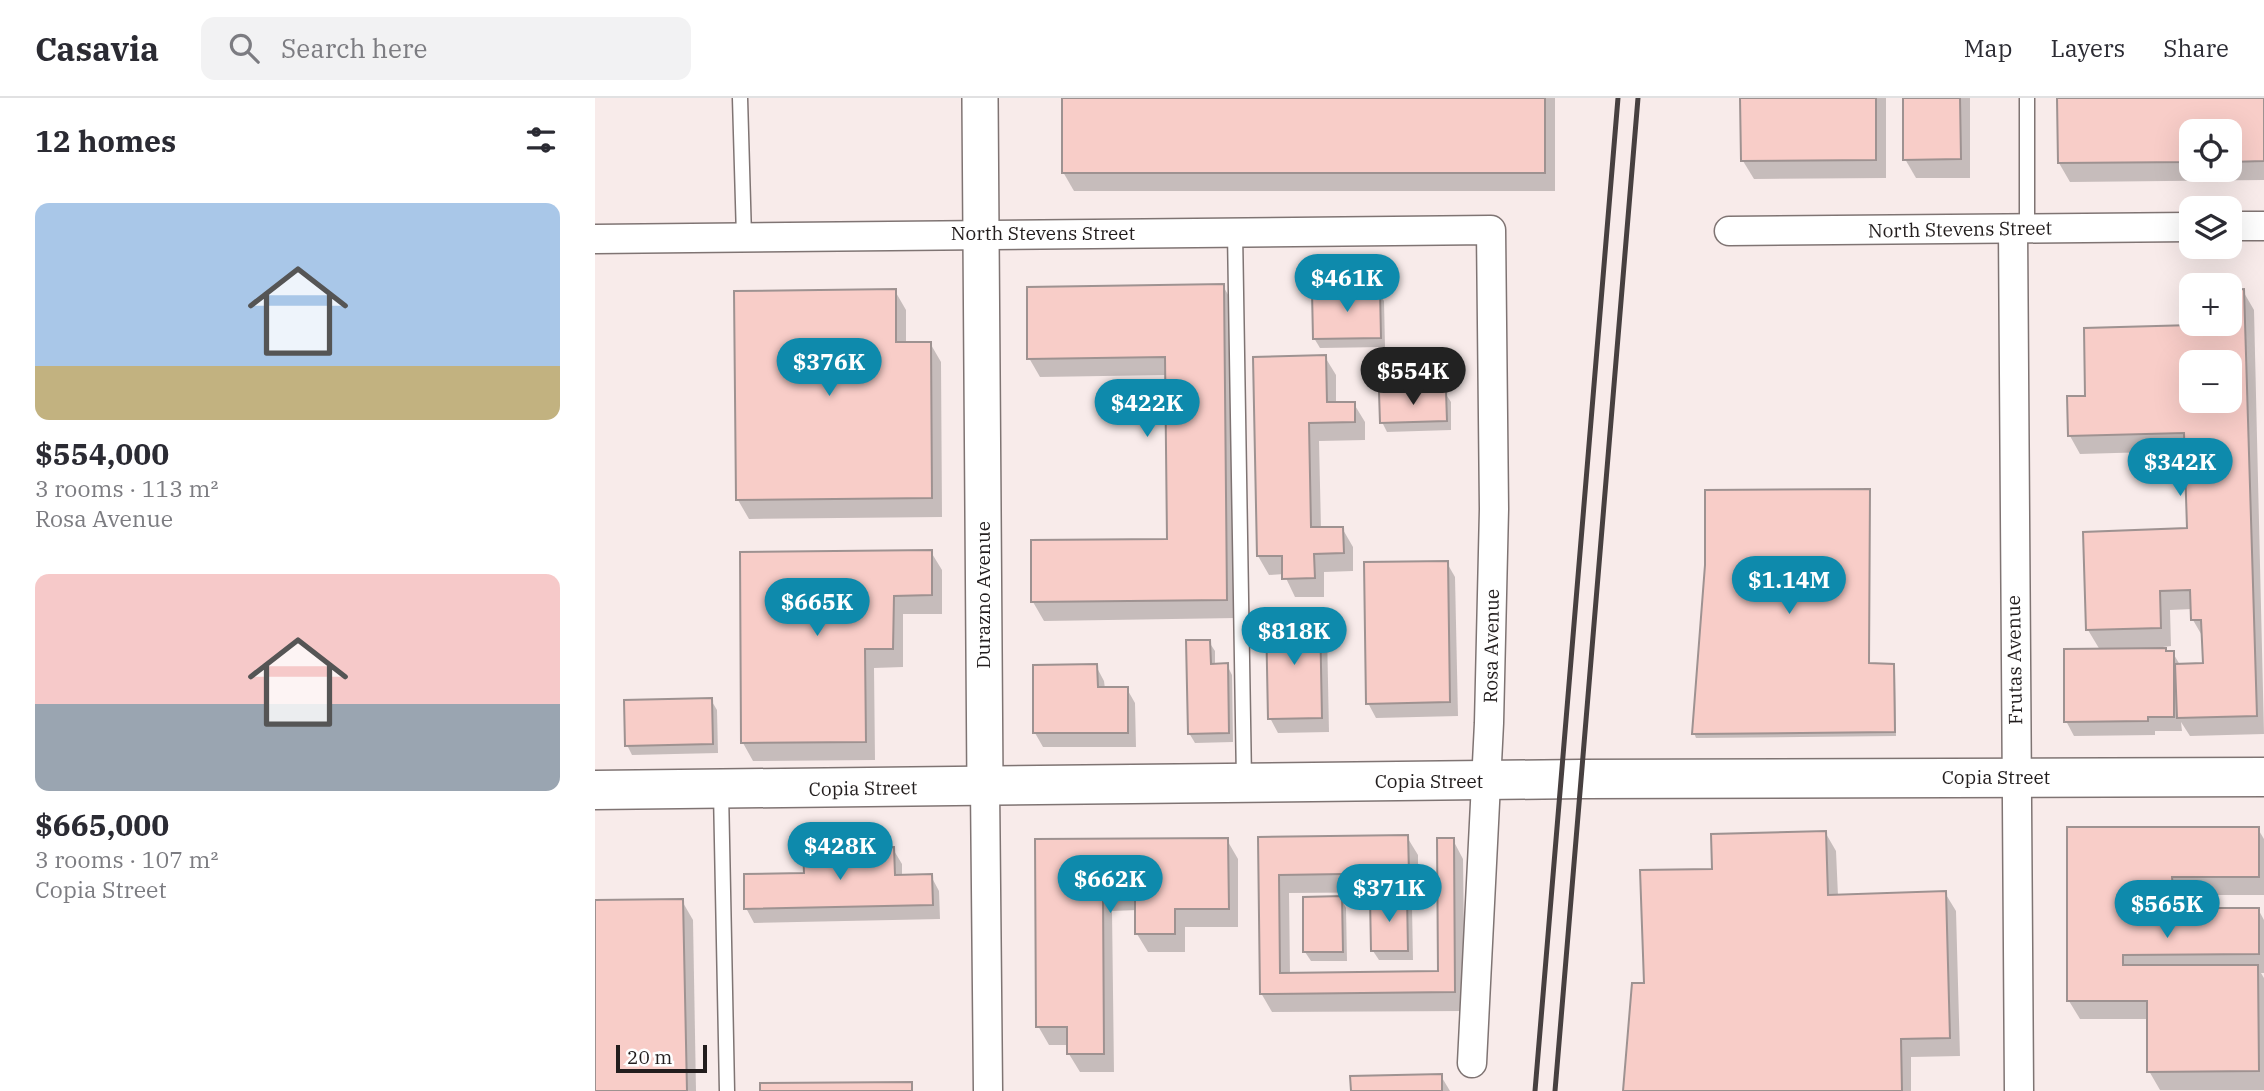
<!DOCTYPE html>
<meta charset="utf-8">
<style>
:root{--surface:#fff;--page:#f2f2f3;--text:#2b2b33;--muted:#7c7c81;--line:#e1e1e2;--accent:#0e8aac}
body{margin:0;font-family:"IBM Plex Serif",serif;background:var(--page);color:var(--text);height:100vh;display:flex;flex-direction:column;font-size:26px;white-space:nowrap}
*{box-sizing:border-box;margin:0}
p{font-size:23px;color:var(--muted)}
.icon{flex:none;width:38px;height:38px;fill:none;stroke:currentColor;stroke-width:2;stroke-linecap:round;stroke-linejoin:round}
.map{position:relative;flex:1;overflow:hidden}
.details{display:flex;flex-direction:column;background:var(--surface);width:595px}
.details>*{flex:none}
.buttons{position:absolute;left:1584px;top:21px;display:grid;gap:14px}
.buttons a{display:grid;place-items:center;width:63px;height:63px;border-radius:14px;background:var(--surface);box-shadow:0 7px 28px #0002;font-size:35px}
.scale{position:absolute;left:21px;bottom:18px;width:91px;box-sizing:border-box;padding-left:7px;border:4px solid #221d1d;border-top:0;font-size:19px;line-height:24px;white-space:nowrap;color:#221d1d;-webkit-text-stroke:5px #fff;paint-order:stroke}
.price{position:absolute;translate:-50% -60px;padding:0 16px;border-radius:24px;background:var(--accent);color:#fff;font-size:23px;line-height:46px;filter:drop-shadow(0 2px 4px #0008)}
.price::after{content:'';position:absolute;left:50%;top:42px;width:21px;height:16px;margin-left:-10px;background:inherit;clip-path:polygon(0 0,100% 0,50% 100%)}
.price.active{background:#222;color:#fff}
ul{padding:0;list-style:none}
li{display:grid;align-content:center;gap:14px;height:371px;padding:0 35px}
li span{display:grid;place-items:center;height:217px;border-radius:14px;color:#555}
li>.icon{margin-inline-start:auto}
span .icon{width:126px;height:126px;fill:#fffc;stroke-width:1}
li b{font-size:30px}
h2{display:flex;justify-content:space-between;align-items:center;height:84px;padding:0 35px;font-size:30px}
header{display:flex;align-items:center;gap:42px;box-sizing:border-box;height:98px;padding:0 35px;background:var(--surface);border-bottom:2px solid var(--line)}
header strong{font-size:33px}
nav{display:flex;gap:38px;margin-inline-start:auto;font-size:24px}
.search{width:490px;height:63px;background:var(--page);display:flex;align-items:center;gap:18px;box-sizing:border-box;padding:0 24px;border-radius:14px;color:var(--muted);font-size:26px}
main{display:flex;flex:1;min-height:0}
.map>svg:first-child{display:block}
.shadow{fill:#0003;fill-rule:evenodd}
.building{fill:#f8cdc8;stroke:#9e9291;stroke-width:2;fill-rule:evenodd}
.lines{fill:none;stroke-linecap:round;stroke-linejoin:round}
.service-casing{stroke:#7f7473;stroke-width:17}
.minor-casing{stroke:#7f7473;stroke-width:31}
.tertiary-casing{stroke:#7f7473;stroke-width:38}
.secondary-casing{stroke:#7f7473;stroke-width:41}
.service{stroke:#fff;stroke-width:14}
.minor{stroke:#fff;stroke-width:28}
.tertiary{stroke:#fff;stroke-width:35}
.secondary{stroke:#fff;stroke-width:38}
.rail{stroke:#474040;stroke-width:5}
.labels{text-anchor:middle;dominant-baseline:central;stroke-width:5;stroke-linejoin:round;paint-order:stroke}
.street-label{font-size:19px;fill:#221d1d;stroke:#fff}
</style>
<header>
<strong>Casavia</strong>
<div class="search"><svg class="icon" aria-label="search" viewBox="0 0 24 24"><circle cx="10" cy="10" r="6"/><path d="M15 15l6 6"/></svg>Search here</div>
<nav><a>Map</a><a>Layers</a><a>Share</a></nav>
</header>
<main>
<section class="details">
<h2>12 homes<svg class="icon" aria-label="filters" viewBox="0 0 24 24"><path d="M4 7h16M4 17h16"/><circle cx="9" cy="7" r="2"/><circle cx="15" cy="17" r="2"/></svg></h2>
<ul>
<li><span style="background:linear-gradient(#a9c7e8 75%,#c2b280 0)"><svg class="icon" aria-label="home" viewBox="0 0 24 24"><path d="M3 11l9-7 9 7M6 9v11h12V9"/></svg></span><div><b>$554,000</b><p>3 rooms · 113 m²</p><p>Rosa Avenue</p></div></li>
<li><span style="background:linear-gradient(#f6c9c9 60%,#9aa5b1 0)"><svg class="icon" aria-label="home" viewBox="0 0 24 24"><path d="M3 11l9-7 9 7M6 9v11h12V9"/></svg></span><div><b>$665,000</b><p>3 rooms · 107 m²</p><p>Copia Street</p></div></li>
</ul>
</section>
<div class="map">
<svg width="1669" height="993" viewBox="0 0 1669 993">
<rect width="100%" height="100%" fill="#f8ebea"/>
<!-- shadow -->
<g class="shadow">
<polygon points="468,0 960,0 960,93 479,93 468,74"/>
<polygon points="1147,0 1291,0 1291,80 1159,81 1148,63"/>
<polygon points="1310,0 1375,0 1375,80 1321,80 1310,61"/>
<path d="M 1464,0 L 1669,0 L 1669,82 L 1475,84 L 1464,65 ZM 1596,33 L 1634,33 L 1634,72 L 1596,72 Z"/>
<polygon points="628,188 639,207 642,520 449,523 438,504 574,443 572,277 445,279 434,260"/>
<polygon points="300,193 311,212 311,245 335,245 346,264 347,419 154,421 143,402 141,195"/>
<path d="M 1648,193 L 1659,212 L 1669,636 L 1595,638 L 1586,624 L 1587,633 L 1560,633 L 1560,637 L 1479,638 L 1471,623 L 1505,552 L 1493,532 L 1593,432 L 1591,353 L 1485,356 L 1475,338 L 1492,300 L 1622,226 L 1634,226 ZM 1596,264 L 1634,264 L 1634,303 L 1596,303 ZM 1597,511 L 1598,522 L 1609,541 L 1610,567 L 1585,567 L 1578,555 L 1572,555 L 1568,549 L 1576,548 L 1575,512 Z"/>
<polygon points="784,194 789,203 790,249 725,250 719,240"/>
<polygon points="730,259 741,277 741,306 759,306 770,324 770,342 724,343 726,431 747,430 758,449 758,473 729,474 729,499 700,499 689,476 674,477 663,458"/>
<polygon points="850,295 856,304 856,332 792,334 787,324"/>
<polygon points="1274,393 1275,566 1298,567 1300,572 1301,638 1101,640 1099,635"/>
<polygon points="336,454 347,472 347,516 308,516 308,569 279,570 280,662 158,663 148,645"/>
<polygon points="852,465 860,479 863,618 781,620 773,605"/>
<polygon points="724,519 732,534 734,634 683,635 675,620"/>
<polygon points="614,544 620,553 620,567 632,567 637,577 638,644 600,645 594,635"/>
<polygon points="501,568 509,583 510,591 532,591 540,605 541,649 448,649 440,635"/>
<polygon points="116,602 122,612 123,655 37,657 32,647"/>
<polygon points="1473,731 1663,731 1669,741 1669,797 1587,797 1588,812 1663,811 1669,822 1669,875 1666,875 1669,880 1669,992 1565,992 1554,973 1554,921 1485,921 1474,903"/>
<polygon points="1230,734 1241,753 1243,798 1350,795 1361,813 1365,958 1316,959 1316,993 1029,993 1051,887 1119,773"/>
<polygon points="812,739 823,757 823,794 694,795 695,876 845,875 858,742 868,761 870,913 677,914 666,895 665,740"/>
<polygon points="632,742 643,761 643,829 590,829 590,854 553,854 542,836 542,812 517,813 519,974 485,974 474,956 474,947 454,947 443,928 442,743"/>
<polygon points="298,751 307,766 307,779 336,778 344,793 345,821 159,825 151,810 210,777"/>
<polygon points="746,800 751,810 752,863 716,863 710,854"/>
<polygon points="812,800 817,809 818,862 784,862 778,853"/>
<polygon points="87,803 98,822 101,993 0,993 0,804"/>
<polygon points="846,978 855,993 757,993"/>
</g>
<!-- building -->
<g class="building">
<rect x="467" y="0" width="483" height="75"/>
<polygon points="1145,0 1281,0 1281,62 1146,63"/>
<polygon points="1308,0 1365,0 1366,61 1308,62"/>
<polygon points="1462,0 1669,0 1669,63 1634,64 1634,33 1596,33 1596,64 1463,65"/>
<polygon points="629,186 632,502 436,504 436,442 572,441 570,259 432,261 432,189"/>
<polygon points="301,191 301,244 336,244 337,400 141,402 139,193"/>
<path d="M 1649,191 L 1662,618 L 1582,620 L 1580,566 L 1608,565 L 1606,522 L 1596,522 L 1595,492 L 1565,493 L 1566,530 L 1491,532 L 1488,434 L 1592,430 L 1589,335 L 1473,338 L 1472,298 L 1490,298 L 1489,230 L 1634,226 L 1634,192 ZM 1596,264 L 1634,264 L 1634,303 L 1596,303 Z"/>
<polygon points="785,192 786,240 718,241 717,193"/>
<polygon points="731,257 732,304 760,304 760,324 714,325 716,429 748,429 749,455 719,456 720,480 687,481 687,458 662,458 658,259"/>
<polygon points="851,293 852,323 785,325 784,294"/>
<polygon points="1275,391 1274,565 1299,566 1300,634 1097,636 1110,467 1110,392"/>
<polygon points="337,452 337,497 299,498 298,551 270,551 271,644 146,645 145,454"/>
<polygon points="853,463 855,604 771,606 769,464"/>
<polygon points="671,518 725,518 727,620 673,621"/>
<polygon points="591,542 615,542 616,566 633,565 634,635 593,636"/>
<polygon points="1571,550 1571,553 1579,553 1579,619 1553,619 1553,623 1469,624 1469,551"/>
<polygon points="502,566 503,589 533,589 533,635 438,635 438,567"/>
<polygon points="117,600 118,646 30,648 29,602"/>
<polygon points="1472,729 1664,729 1664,779 1577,779 1578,791 1540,791 1540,803 1578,803 1578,810 1664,810 1664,856 1528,857 1528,867 1663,867 1664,973 1552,974 1552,903 1472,903"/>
<polygon points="1231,733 1233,797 1351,793 1355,940 1306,941 1307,993 1028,993 1037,885 1049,885 1045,772 1117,771 1116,736"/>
<polygon points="813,737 814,775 684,777 685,875 843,873 842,740 859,740 860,894 665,896 663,739"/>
<polygon points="633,740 634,811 580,811 580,836 540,836 540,794 508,794 509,956 472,956 472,929 441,929 440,741"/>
<polygon points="299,749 300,777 337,776 338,807 149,811 149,776 209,775 208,751"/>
<polygon points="747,798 748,854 708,854 708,799"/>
<polygon points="812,798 813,853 776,853 775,799"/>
<polygon points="88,801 92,993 0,993 0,802"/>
<polygon points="847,976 847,993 756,993 755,978"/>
<polygon points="317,984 317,993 165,993 165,985"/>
</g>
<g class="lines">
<!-- service casing -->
<g class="service-casing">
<g id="service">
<polyline points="145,0 149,139"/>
<polyline points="1432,0 1432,130"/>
<polyline points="640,134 649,683"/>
<polyline points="126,693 132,993"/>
</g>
</g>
<!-- minor casing -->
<g class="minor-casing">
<g id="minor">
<polyline points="1634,128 1669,128"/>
<polyline points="1418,131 1424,993"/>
<polyline points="1134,133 1596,129"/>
<polyline points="0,141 896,132 899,411 894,625 877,965"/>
<polyline points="390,688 393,993"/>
</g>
</g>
<!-- tertiary casing -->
<g class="tertiary-casing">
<polyline id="tertiary" points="385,0 390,688"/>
</g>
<!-- secondary casing -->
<g class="secondary-casing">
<polyline id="secondary" points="0,692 986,681 1669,679"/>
</g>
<!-- service -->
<use href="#service" class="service"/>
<!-- minor -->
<use href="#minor" class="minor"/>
<!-- tertiary -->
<use href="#tertiary" class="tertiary"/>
<!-- secondary -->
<use href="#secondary" class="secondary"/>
<!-- rail -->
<g class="rail">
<polyline points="940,993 1023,0"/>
<polyline points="960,993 1043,0"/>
</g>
</g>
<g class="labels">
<!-- street labels -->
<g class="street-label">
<text transform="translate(1365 131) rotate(-1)">North Stevens Street</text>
<text x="448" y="135">North Stevens Street</text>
<text transform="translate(388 497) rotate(-90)">Durazno Avenue</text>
<text transform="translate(896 548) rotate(-89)">Rosa Avenue</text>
<text transform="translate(1419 562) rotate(-91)">Frutas Avenue</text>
<text x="1401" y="679">Copia Street</text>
<text x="834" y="683">Copia Street</text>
<text transform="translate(268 690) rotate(-1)">Copia Street</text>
</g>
</g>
</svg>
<div class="buttons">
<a><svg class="icon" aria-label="locate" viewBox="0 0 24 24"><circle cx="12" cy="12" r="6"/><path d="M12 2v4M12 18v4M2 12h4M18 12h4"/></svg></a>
<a><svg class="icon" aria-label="layers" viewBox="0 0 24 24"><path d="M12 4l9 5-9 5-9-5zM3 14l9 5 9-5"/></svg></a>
<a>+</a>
<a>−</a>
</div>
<div class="scale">20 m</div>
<b class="price" style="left:752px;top:216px">$461K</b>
<b class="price" style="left:234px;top:300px">$376K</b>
<b class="price active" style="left:818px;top:309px">$554K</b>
<b class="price" style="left:552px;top:341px">$422K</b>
<b class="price" style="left:1585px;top:400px">$342K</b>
<b class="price" style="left:1194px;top:518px">$1.14M</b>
<b class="price" style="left:222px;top:540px">$665K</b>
<b class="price" style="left:699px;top:569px">$818K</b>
<b class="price" style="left:245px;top:784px">$428K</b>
<b class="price" style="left:515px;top:817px">$662K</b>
<b class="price" style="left:794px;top:826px">$371K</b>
<b class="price" style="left:1572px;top:842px">$565K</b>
</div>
</main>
